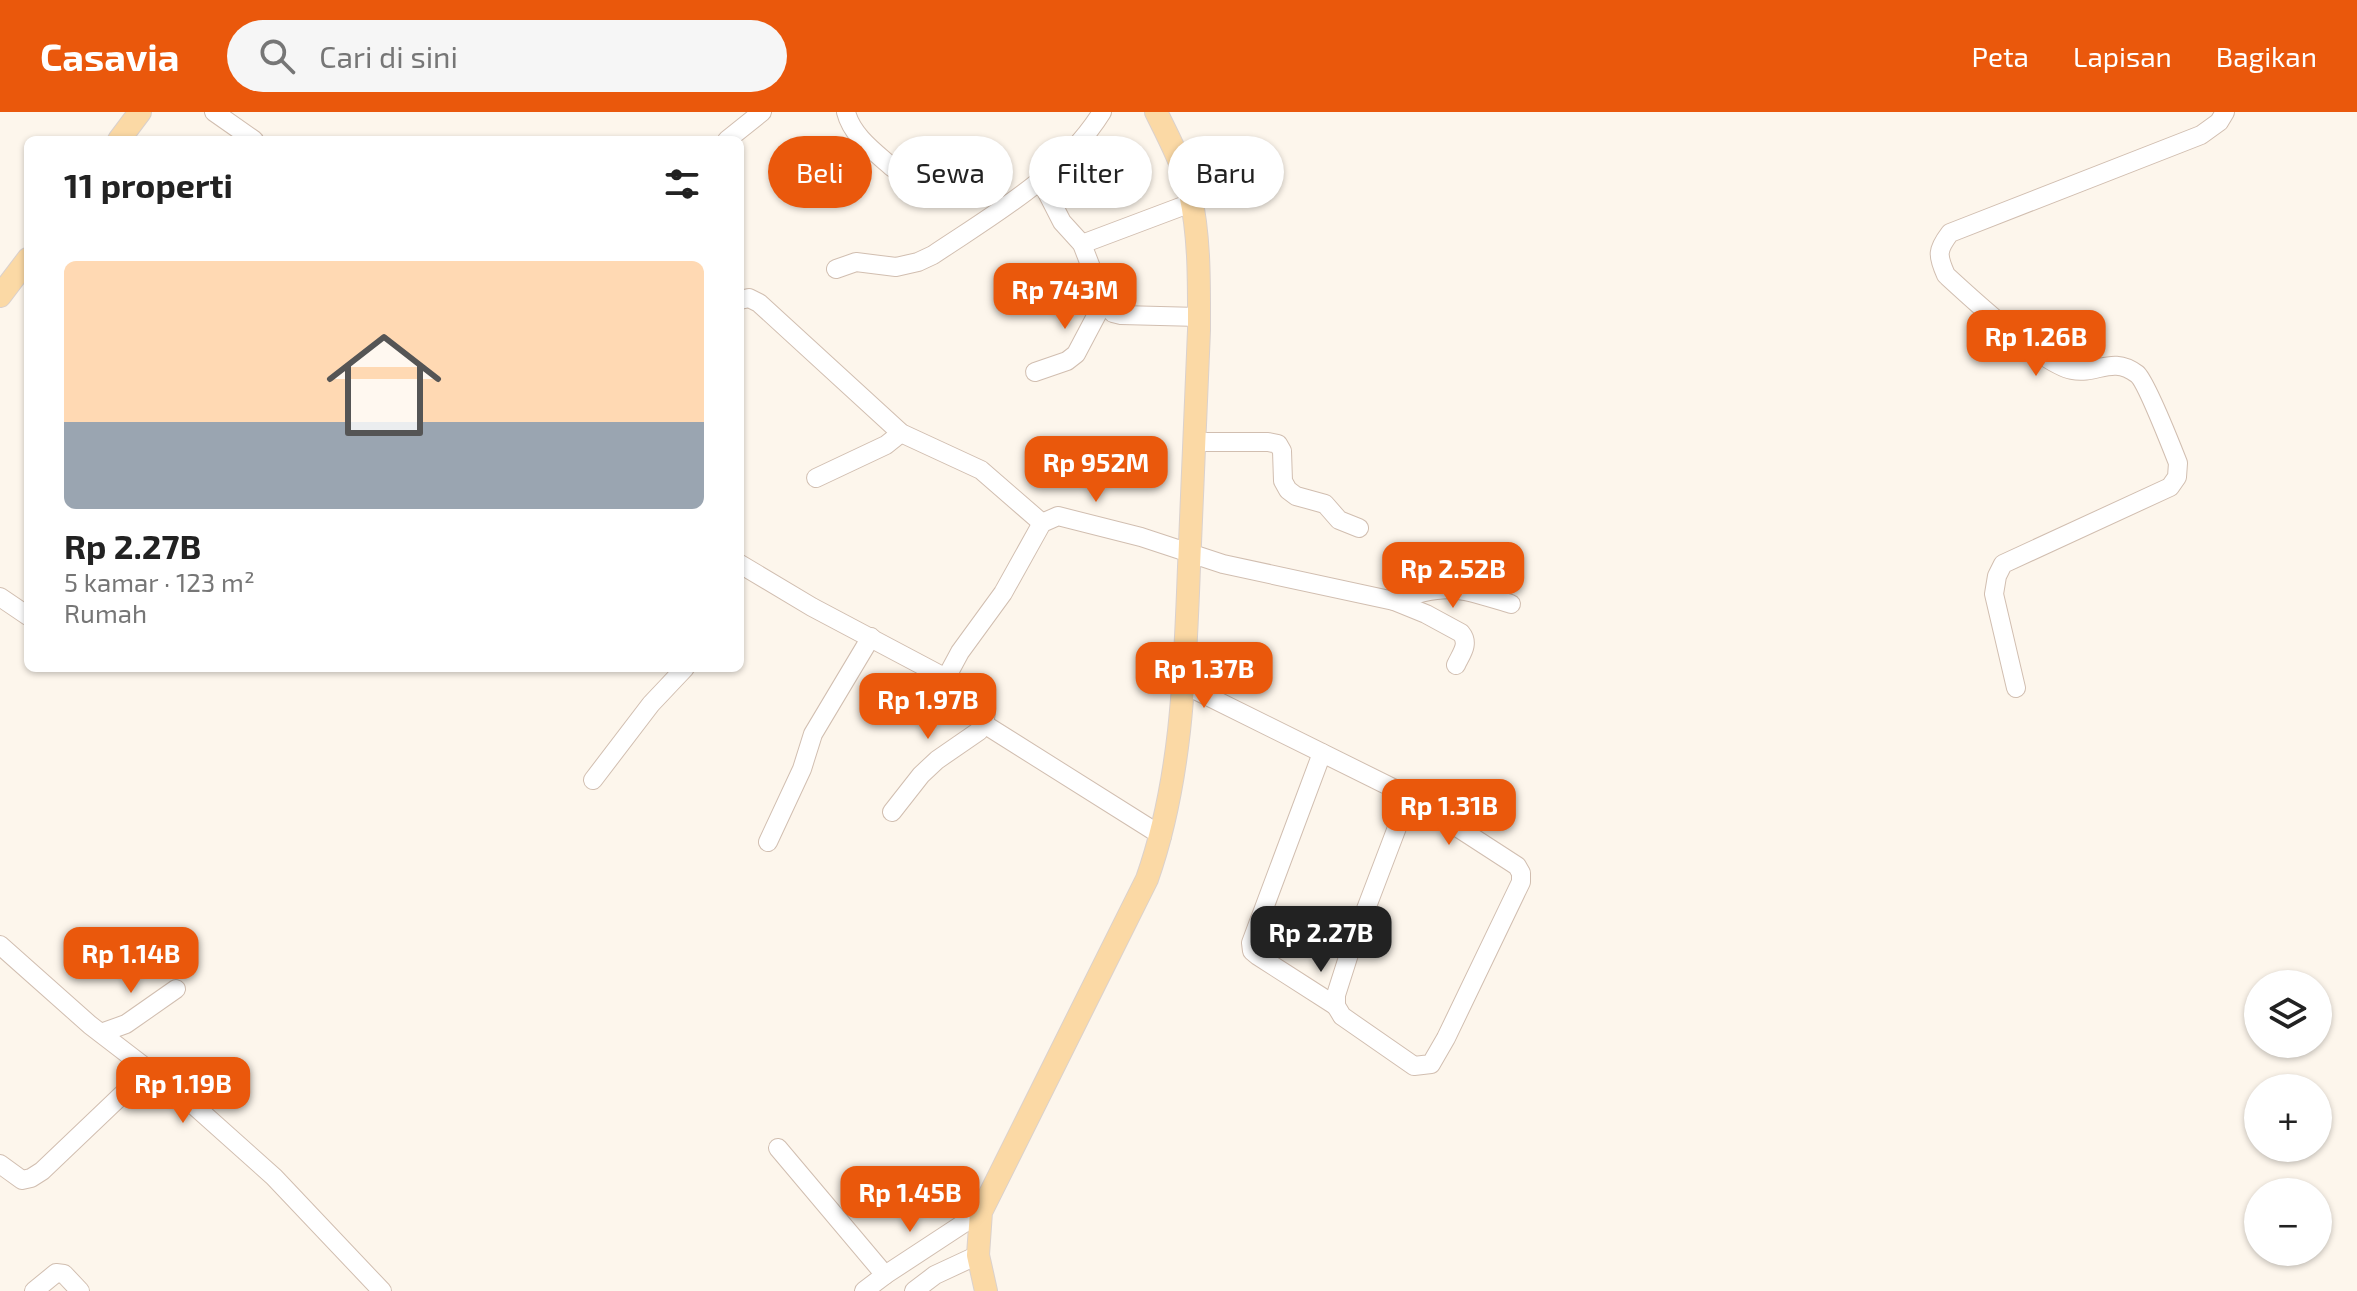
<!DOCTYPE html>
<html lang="id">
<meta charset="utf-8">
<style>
:root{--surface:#fff;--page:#f6f6f6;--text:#222;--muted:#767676;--line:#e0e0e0;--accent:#ea580c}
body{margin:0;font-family:"Exo 2",sans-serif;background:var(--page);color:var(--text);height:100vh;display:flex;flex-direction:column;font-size:30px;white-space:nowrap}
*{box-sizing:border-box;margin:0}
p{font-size:26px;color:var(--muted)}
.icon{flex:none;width:44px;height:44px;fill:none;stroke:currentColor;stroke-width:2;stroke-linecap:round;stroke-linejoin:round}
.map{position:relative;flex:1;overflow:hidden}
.sheet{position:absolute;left:24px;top:24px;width:720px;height:536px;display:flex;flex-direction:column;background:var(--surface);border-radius:12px;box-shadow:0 2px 6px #0004}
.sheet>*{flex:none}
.hud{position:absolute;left:768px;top:24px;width:760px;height:72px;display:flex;gap:16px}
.fabs{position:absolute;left:2244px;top:858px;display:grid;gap:16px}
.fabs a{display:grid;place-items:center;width:88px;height:88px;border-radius:50%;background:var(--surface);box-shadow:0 2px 6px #0004;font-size:40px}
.price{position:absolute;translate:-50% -68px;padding:0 18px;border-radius:16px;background:var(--accent);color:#fff;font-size:26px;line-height:52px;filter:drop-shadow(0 2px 4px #0008)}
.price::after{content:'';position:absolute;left:50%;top:48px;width:24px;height:18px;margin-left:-12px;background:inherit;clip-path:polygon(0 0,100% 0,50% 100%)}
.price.on{background:#222;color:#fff}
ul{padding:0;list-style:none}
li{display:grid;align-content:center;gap:16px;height:424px;padding:0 40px}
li+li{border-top:2px solid var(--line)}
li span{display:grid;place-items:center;height:248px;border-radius:12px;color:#555}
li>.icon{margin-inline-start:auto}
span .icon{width:144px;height:144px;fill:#fffc;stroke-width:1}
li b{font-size:34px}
h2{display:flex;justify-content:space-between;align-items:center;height:96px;padding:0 40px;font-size:34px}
.pill{padding:0 28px;border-radius:36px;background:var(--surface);box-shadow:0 2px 6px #0004;font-size:28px;line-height:72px}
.pill.on{background:var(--accent);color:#fff}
header{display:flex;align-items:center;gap:48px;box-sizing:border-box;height:112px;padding:0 40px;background:var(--accent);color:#fff}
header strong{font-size:38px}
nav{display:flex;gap:44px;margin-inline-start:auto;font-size:28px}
.search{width:560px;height:72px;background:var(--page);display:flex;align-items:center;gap:20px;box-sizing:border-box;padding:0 28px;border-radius:44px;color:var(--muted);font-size:30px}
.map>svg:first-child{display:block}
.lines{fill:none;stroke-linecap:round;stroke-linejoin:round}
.minor-casing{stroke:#d1beb0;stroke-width:20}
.major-casing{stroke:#dad1cd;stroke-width:24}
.minor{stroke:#fff;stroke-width:18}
.major{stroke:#fbd9a5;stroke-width:22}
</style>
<header>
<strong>Casavia</strong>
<div class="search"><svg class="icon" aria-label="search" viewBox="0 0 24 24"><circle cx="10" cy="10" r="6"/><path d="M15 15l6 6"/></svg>Cari di sini</div>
<nav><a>Peta</a><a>Lapisan</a><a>Bagikan</a></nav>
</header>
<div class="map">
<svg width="2357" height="1179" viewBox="0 0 2357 1179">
<rect width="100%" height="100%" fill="#fdf6ec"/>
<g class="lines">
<!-- minor casing -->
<g class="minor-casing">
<g id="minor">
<polyline points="214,0 254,28"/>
<path d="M 846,0 C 852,24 875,40 893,56"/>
<polyline points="727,28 762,0"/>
<polyline points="1041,69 1062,110 1082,132 1104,189 1113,201 1121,203 1199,205"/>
<polyline points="1082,132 1191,91"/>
<path d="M 836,157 L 856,150 L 896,155 L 918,150 L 933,143 C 994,102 1062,64 1102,0"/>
<polyline points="740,188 749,186 759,191 901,321 981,358 1042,411"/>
<polyline points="1035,260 1067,249 1076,242 1104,189"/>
<polyline points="1195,330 1268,330 1278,332 1282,339 1283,369 1288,378 1296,384 1325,392 1339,408 1359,416"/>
<polyline points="816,366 886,333 901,321"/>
<path d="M 740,452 L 812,495 L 946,566 L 960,540 L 1003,481 L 1042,411 L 1058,404 L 1141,425 L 1223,452 L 1394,489 L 1426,502 L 1461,521 C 1470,532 1461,542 1456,553"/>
<polyline points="0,485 28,504"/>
<path d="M 1394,489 C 1448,470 1458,476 1511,492"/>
<polyline points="1185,573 1409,684 1350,839 1336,883 1336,894 1342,904 1414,954 1431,952 1446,926 1521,770 1521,761 1517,754 1409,684"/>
<path d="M 2016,576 L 1994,482 L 1997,464 L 2003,452 L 2170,375 L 2177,365 L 2178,351 C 2172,336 2146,269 2137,262 C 2112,243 2097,263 2072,258 C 2042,252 1971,186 1946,163 C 1937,143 1937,138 1950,121 L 2201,23 L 2219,10 L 2225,0"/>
<polyline points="984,612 1162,724"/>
<polyline points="1322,641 1251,831 1252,839 1258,844 1336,894"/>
<polyline points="593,668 651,592 685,556"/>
<polyline points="892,700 921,663 937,648 979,619 984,612 986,600 983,595 946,566"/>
<polyline points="768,730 802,657 813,622 871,525"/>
<polyline points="0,833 90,913 189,989 274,1065 382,1179"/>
<polyline points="101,921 126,912 176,877"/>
<polyline points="778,1036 885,1163"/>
<polyline points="0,1052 22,1068 31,1066 42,1059 149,957"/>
<polyline points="34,1179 56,1161 64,1162 80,1179"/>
<polyline points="864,1179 885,1163 981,1100"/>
<polyline points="914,1179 935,1163 978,1143"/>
</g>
</g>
<!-- major casing -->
<g class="major-casing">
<g id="major">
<polyline points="119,28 140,0"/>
<polyline points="0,184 28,147"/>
<path d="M 986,1179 L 978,1143 L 981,1100 L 1147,767 C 1182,668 1185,560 1189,455 C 1193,376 1196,297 1199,218 C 1199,172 1200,126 1190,81 C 1183,53 1169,26 1156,0"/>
</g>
</g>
<!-- minor -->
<use href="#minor" class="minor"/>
<!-- major -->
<use href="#major" class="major"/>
</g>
</svg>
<div class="fabs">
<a><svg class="icon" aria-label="layers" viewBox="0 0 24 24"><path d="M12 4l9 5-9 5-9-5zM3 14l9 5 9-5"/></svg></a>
<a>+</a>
<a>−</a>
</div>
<b class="price" style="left:1065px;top:219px">Rp 743M</b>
<b class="price" style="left:2036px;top:266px">Rp 1.26B</b>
<b class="price" style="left:1096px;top:392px">Rp 952M</b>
<b class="price" style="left:1453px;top:498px">Rp 2.52B</b>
<b class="price" style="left:1204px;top:598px">Rp 1.37B</b>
<b class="price" style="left:928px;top:629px">Rp 1.97B</b>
<b class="price" style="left:1449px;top:735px">Rp 1.31B</b>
<b class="price on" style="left:1321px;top:862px">Rp 2.27B</b>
<b class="price" style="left:131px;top:883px">Rp 1.14B</b>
<b class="price" style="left:183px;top:1013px">Rp 1.19B</b>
<b class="price" style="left:910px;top:1122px">Rp 1.45B</b>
<div class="hud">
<a class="pill on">Beli</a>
<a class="pill">Sewa</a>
<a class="pill">Filter</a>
<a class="pill">Baru</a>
</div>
<section class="sheet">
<h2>11 properti<svg class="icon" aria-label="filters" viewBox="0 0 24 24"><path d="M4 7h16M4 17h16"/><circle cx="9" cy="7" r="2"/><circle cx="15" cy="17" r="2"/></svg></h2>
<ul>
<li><span style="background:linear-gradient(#ffd9b3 65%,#9aa5b1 0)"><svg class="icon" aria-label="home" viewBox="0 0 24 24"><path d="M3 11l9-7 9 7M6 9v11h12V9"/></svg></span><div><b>Rp 2.27B</b><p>5 kamar · 123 m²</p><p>Rumah</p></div></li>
</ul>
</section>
</div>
